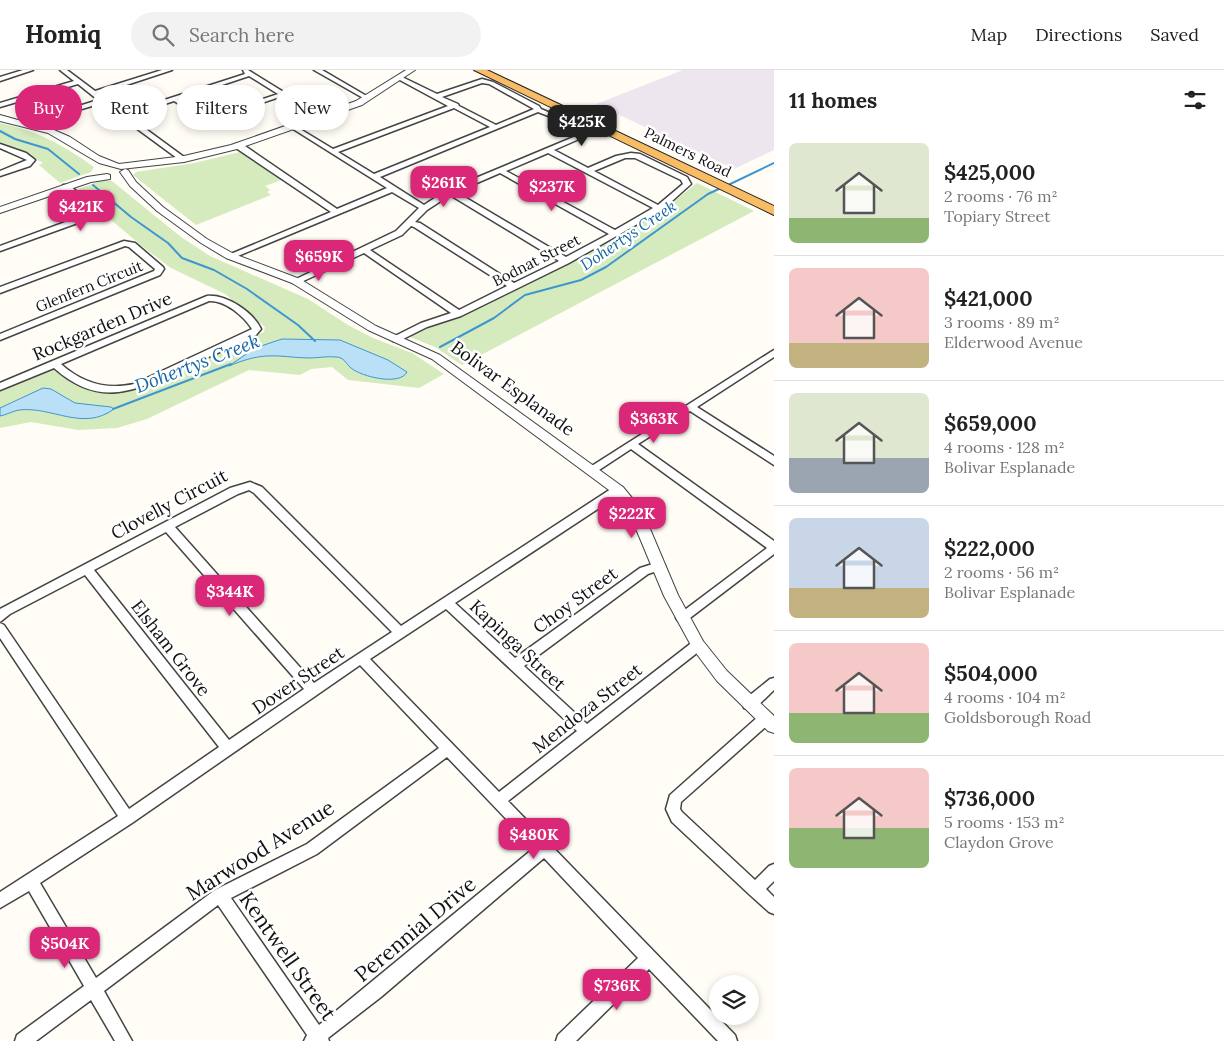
<!DOCTYPE html>
<meta charset="utf-8">
<style>
:root{--surface:#fff;--page:#f2f2f2;--text:#222;--muted:#767676;--line:#e0e0e0;--accent:#db2777}
body{margin:0;font-family:Lora,serif;background:var(--page);color:var(--text);height:100vh;display:flex;flex-direction:column;font-size:19px;white-space:nowrap}
*{box-sizing:border-box;margin:0}
p{font-size:16px;color:var(--muted)}
.icon{flex:none;width:28px;height:28px;fill:none;stroke:currentColor;stroke-width:2;stroke-linecap:round;stroke-linejoin:round}
.map{position:relative;flex:1;overflow:hidden}
.side{display:flex;flex-direction:column;background:var(--surface);width:450px}
.side>*{flex:none}
.top-card{position:absolute;left:15px;top:15px;width:475px;height:45px;display:flex;gap:10px}
.buttons{position:absolute;left:709px;top:905px;display:grid;gap:10px}
.buttons a{display:grid;place-items:center;width:50px;height:50px;border-radius:50%;background:var(--surface);box-shadow:0 2px 8px #0003;font-size:25px}
.price{position:absolute;translate:-50% -42px;padding:0 11px;border-radius:10px;background:var(--accent);color:#fff;font-size:16px;line-height:32px;filter:drop-shadow(0 1px 2px #0008)}
.price::after{content:'';position:absolute;left:50%;top:30px;width:15px;height:11px;margin-left:-8px;background:inherit;clip-path:polygon(0 0,100% 0,50% 100%)}
.price.current{background:#222;color:#fff}
ul{padding:0;list-style:none}
li{display:flex;align-items:center;gap:15px;height:125px;padding:0 15px}
li+li{border-top:1px solid var(--line)}
li span{display:grid;place-items:center;flex:none;width:140px;height:100px;border-radius:8px;color:#555}
li>.icon{margin-inline-start:auto}
span .icon{width:60px;height:60px;fill:#fffc;stroke-width:1}
li b{font-size:21px}
h2{display:flex;justify-content:space-between;align-items:center;height:60px;padding:0 15px;font-size:21px}
.chip{padding:0 18px;border-radius:22px;background:var(--surface);box-shadow:0 2px 8px #0003;font-size:18px;line-height:45px}
.chip.current{background:var(--accent);color:#fff}
header{display:flex;align-items:center;gap:30px;box-sizing:border-box;height:70px;padding:0 25px;background:var(--surface);border-bottom:1px solid var(--line)}
header strong{font-size:24px}
nav{display:flex;gap:28px;margin-inline-start:auto;font-size:18px}
.search{width:350px;height:45px;background:var(--page);display:flex;align-items:center;gap:12px;box-sizing:border-box;padding:0 18px;border-radius:28px;color:var(--muted);font-size:19px}
main{display:flex;flex:1;min-height:0}
.map>svg:first-child{display:block}
.industrial{fill:#eee6ef}
.green{fill:#d5ebbd}
.water{fill:#b9e0f7;stroke:#3f96cf}
.lines{fill:none;stroke-linecap:round;stroke-linejoin:round}
.stream{stroke:#3f96cf;stroke-width:2}
.minor-casing{stroke:#444;stroke-width:3}
.tertiary-casing{stroke:#444;stroke-width:2}
.trunk-casing{stroke:#222;stroke-width:2}
.minor{fill:#fff;fill-rule:evenodd}
.tertiary{fill:#fff;fill-rule:evenodd}
.trunk{fill:#f7bc64;fill-rule:evenodd}
.labels{text-anchor:middle;dominant-baseline:central;stroke-width:5;stroke-linejoin:round;paint-order:stroke}
.far-street-label{font-size:15px;fill:#111;stroke:#fff}
.far-water-label{font-size:16px;font-style:italic;fill:#1768a6;stroke:#fff}
.street-label{font-size:18px;fill:#111;stroke:#fff}
.water-label{font-size:19px;font-style:italic;fill:#1768a6;stroke:#fff}
.near-street-label{font-size:21px;fill:#111;stroke:#fff}
</style>
<header>
<strong>Homiq</strong>
<div class="search"><svg class="icon" aria-label="search" viewBox="0 0 24 24"><circle cx="10" cy="10" r="6"/><path d="M15 15l6 6"/></svg>Search here</div>
<nav><a>Map</a><a>Directions</a><a>Saved</a></nav>
</header>
<main>
<div class="map">
<svg width="774" height="971" viewBox="0 0 774 971">
<rect width="100%" height="100%" fill="#fffdf5"/>
<!-- industrial -->
<polygon class="industrial" points="683,0 774,0 774,80 734,99 596,34"/>
<!-- green -->
<g class="green">
<path d="M 0,53 C 38,61 63,75 94,97 L 91,102 L 60,113 L 39,95 L 43,93 L 30,85 L 0,73 Z"/>
<polygon points="240,82 282,108 281,110 265,116 270,120 267,122 271,125 196,155 133,105 136,102 194,93"/>
<polygon points="103,110 112,111 181,167 210,186 308,229 348,255 373,268 412,283 444,304 419,318 348,310 332,297 311,299 300,305 249,300 147,349 117,358 78,360 31,352 0,358 0,321 49,300 55,300 90,319 100,322 130,321 264,262 265,257 225,224 171,198 143,177 77,121 78,119"/>
<polygon points="697,113 754,141 462,295 435,277 410,267 410,264 424,257 456,249 589,183 663,140"/>
</g>
<!-- water -->
<g class="water">
<path d="M 282,269 L 340,270 L 388,290 L 407,302 C 400,316 362,307 351,298 C 346,294 344,287 336,287 C 327,286 318,288 309,288 C 295,288 280,285 266,286 C 253,287 241,291 229,296 L 255,278 Z"/>
<path d="M 43,318 L 51,319 L 75,333 L 111,337 L 114,339 C 83,362 52,336 19,340 C 13,341 6,345 0,346 L 0,338 Z"/>
</g>
<g class="lines">
<!-- stream -->
<g class="stream">
<polyline points="0,61 15,69 48,79 79,104"/>
<polyline points="93,115 131,147 168,173 182,188 214,200 247,219 298,255 315,271"/>
<polyline points="726,116 774,93"/>
<polyline points="440,277 494,248 525,225 581,210 606,197 708,124 721,118"/>
<polyline points="113,339 231,294"/>
</g>
<!-- minor casing -->
<g class="minor-casing">
<g id="minor">
<polygon points="23,0 33,0 0,11 0,7"/>
<path d="M 60,0 L 67,0 L 95,21 L 162,0 L 172,0 L 99,24 L 124,43 L 245,4 L 243,0 L 248,0 L 324,47 L 319,48 L 282,26 L 213,50 L 200,47 L 174,31 L 128,46 L 184,87 L 185,89 L 181,91 L 102,33 L 45,50 L 33,56 L 29,56 L 29,54 L 41,48 L 98,30 L 78,14 L 0,37 L 0,33 L 74,11 ZM 249,6 L 278,24 L 213,46 L 204,44 L 180,29 Z"/>
<polygon points="314,0 322,0 370,28 365,29"/>
<path d="M 398,7 L 402,7 L 437,24 L 482,9 L 493,12 L 539,36 L 541,39 L 564,49 L 559,50 L 538,42 L 380,107 L 424,135 L 447,120 L 600,56 L 602,57 L 602,59 L 554,80 L 588,98 L 616,86 L 631,83 L 640,84 L 687,107 L 691,114 L 662,140 L 569,193 L 461,246 L 427,257 L 399,271 L 393,271 L 393,267 L 421,253 L 451,243 L 364,183 L 299,213 L 293,213 L 292,211 L 396,161 L 419,138 L 392,122 L 233,188 L 226,186 L 331,142 L 236,78 L 236,74 L 242,74 L 337,139 L 387,118 L 290,57 L 295,56 L 333,79 L 448,36 L 398,9 ZM 482,13 L 489,14 L 534,39 L 496,55 L 459,36 L 458,34 L 442,27 ZM 454,38 L 490,57 L 374,104 L 338,82 ZM 548,83 L 653,138 L 615,160 L 506,101 ZM 625,88 L 635,88 L 681,110 L 683,114 L 658,135 L 594,101 ZM 500,103 L 609,164 L 566,187 L 456,122 ZM 450,125 L 559,191 L 514,213 L 420,153 L 415,152 L 427,140 ZM 411,156 L 414,157 L 507,216 L 459,240 L 370,180 L 402,165 Z"/>
<polygon points="0,74 26,83 35,90 30,96 0,106 0,101 27,90 0,78"/>
<polygon points="63,115 69,115 96,138 97,146 0,181 0,176 90,143 63,119"/>
<polygon points="124,171 135,173 163,197 164,199 160,205 0,270 0,264 154,201 155,199 129,177 125,176 0,223 0,217"/>
<path d="M 207,226 C 226,224 253,242 261,259 L 256,265 C 233,276 209,287 186,297 C 137,320 101,340 54,298 L 0,320 L 0,313 ZM 209,231 C 225,230 244,246 252,259 L 134,314 C 107,320 82,313 61,294 Z"/>
<polygon points="774,280 774,287 697,337 774,386 774,395 690,341 638,374 774,471 774,484 686,551 678,551 676,548 678,545 767,478 631,379 596,402 592,403 587,399"/>
<path d="M 250,412 L 262,417 L 401,556 L 614,417 L 622,417 L 623,420 L 622,423 L 455,533 L 515,588 L 640,498 L 659,492 L 663,493 L 665,496 L 663,499 L 648,504 L 524,596 L 587,654 L 694,571 L 698,570 L 702,571 L 704,575 L 702,579 L 508,731 L 735,965 L 737,971 L 718,971 L 649,899 L 576,971 L 556,971 L 558,965 L 638,888 L 544,788 L 381,927 L 328,968 L 329,971 L 304,971 L 307,965 L 218,835 L 104,921 L 132,971 L 115,971 L 91,930 L 36,971 L 15,971 L 17,965 L 84,916 L 29,821 L 0,838 L 0,822 L 118,746 L 0,568 L 0,553 L 4,555 L 129,739 L 219,677 L 85,505 L 10,544 L 0,552 L 0,539 L 230,418 ZM 249,420 L 254,423 L 392,562 L 314,613 L 175,457 L 238,424 ZM 166,462 L 304,619 L 229,670 L 94,500 ZM 446,539 L 577,661 L 499,722 L 370,589 ZM 360,595 L 439,678 L 307,774 L 215,820 L 96,908 L 40,813 L 132,753 ZM 447,687 L 534,778 L 319,955 L 231,828 L 317,784 Z"/>
<path d="M 774,608 L 774,620 C 766,627 755,642 744,638 L 743,634 L 744,630 L 770,609 Z"/>
<polygon points="765,643 770,645 771,649 770,653 681,732 680,739 682,742 755,810 769,796 774,794 774,811 766,819 774,827 774,844 769,842 750,825 672,752 666,739 670,725 760,645"/>
</g>
</g>
<!-- tertiary casing -->
<g class="tertiary-casing">
<g id="tertiary">
<polygon points="406,0 415,0 362,35 237,79 184,92 121,99 99,93 48,63 0,51 0,45 54,60 70,67 99,86 119,94 184,86 231,75 356,31"/>
<polygon points="125,99 128,100 136,112 163,137 207,169 234,184 300,209 376,256 440,285 623,417 642,440 678,525 703,571 727,601 774,646 774,663 768,661 717,611 693,579 664,526 629,442 613,423 432,289 368,260 292,213 226,188 201,173 157,141 130,116 120,102"/>
<polygon points="107,104 110,105 110,109 91,112 0,143 0,137 87,107"/>
</g>
</g>
<!-- trunk casing -->
<g class="trunk-casing">
<polygon id="trunk" points="474,0 487,0 774,136 774,145"/>
</g>
<!-- minor -->
<use href="#minor" class="minor"/>
<!-- tertiary -->
<use href="#tertiary" class="tertiary"/>
<!-- trunk -->
<use href="#trunk" class="trunk"/>
</g>
<g class="labels">
<!-- far-street labels -->
<g class="far-street-label">
<text transform="translate(688 82) rotate(26)">Palmers Road</text>
<text transform="translate(536 190) rotate(-27)">Bodnat Street</text>
<text transform="translate(89 216) rotate(-22)">Glenfern Circuit</text>
</g>
<!-- far-water labels -->
<g class="far-water-label">
<text transform="translate(628 165) rotate(-34)">Dohertys Creek</text>
</g>
<!-- street labels -->
<g class="street-label">
<text transform="translate(102 256) rotate(-23)">Rockgarden Drive</text>
<text transform="translate(513 318) rotate(36)">Bolivar Esplanade</text>
<text transform="translate(169 434) rotate(-28)">Clovelly Circuit</text>
<text transform="translate(575 530) rotate(-36)">Choy Street</text>
<text transform="translate(518 575) rotate(43)">Kapinga Street</text>
<text transform="translate(171 578) rotate(52)">Elsham Grove</text>
<text transform="translate(298 610) rotate(-34)">Dover Street</text>
<text transform="translate(587 638) rotate(-38)">Mendoza Street</text>
</g>
<!-- water labels -->
<g class="water-label">
<text transform="translate(197 293) rotate(-21)">Dohertys Creek</text>
</g>
<!-- near-street labels -->
<g class="near-street-label">
<text transform="translate(260 780) rotate(-32)">Marwood Avenue</text>
<text transform="translate(415 859) rotate(-40)">Perennial Drive</text>
<text transform="translate(288 886) rotate(55)">Kentwell Street</text>
</g>
</g>
</svg>
<div class="buttons">
<a><svg class="icon" aria-label="layers" viewBox="0 0 24 24"><path d="M12 4l9 5-9 5-9-5zM3 14l9 5 9-5"/></svg></a>
</div>
<b class="price current" style="left:582px;top:77px">$425K</b>
<b class="price" style="left:444px;top:138px">$261K</b>
<b class="price" style="left:552px;top:142px">$237K</b>
<b class="price" style="left:81px;top:162px">$421K</b>
<b class="price" style="left:319px;top:212px">$659K</b>
<b class="price" style="left:654px;top:374px">$363K</b>
<b class="price" style="left:632px;top:469px">$222K</b>
<b class="price" style="left:230px;top:547px">$344K</b>
<b class="price" style="left:534px;top:790px">$480K</b>
<b class="price" style="left:65px;top:899px">$504K</b>
<b class="price" style="left:617px;top:941px">$736K</b>
<div class="top-card">
<a class="chip current">Buy</a>
<a class="chip">Rent</a>
<a class="chip">Filters</a>
<a class="chip">New</a>
</div>
</div>
<section class="side">
<h2>11 homes<svg class="icon" aria-label="filters" viewBox="0 0 24 24"><path d="M4 7h16M4 17h16"/><circle cx="9" cy="7" r="2"/><circle cx="15" cy="17" r="2"/></svg></h2>
<ul>
<li><span style="background:linear-gradient(#dfe7d0 75%,#8fb573 0)"><svg class="icon" aria-label="home" viewBox="0 0 24 24"><path d="M3 11l9-7 9 7M6 9v11h12V9"/></svg></span><div><b>$425,000</b><p>2 rooms · 76 m²</p><p>Topiary Street</p></div></li>
<li><span style="background:linear-gradient(#f6c9c9 75%,#c2b280 0)"><svg class="icon" aria-label="home" viewBox="0 0 24 24"><path d="M3 11l9-7 9 7M6 9v11h12V9"/></svg></span><div><b>$421,000</b><p>3 rooms · 89 m²</p><p>Elderwood Avenue</p></div></li>
<li><span style="background:linear-gradient(#dfe7d0 65%,#9aa5b1 0)"><svg class="icon" aria-label="home" viewBox="0 0 24 24"><path d="M3 11l9-7 9 7M6 9v11h12V9"/></svg></span><div><b>$659,000</b><p>4 rooms · 128 m²</p><p>Bolivar Esplanade</p></div></li>
<li><span style="background:linear-gradient(#c9d6e8 70%,#c2b280 0)"><svg class="icon" aria-label="home" viewBox="0 0 24 24"><path d="M3 11l9-7 9 7M6 9v11h12V9"/></svg></span><div><b>$222,000</b><p>2 rooms · 56 m²</p><p>Bolivar Esplanade</p></div></li>
<li><span style="background:linear-gradient(#f6c9c9 70%,#8fb573 0)"><svg class="icon" aria-label="home" viewBox="0 0 24 24"><path d="M3 11l9-7 9 7M6 9v11h12V9"/></svg></span><div><b>$504,000</b><p>4 rooms · 104 m²</p><p>Goldsborough Road</p></div></li>
<li><span style="background:linear-gradient(#f6c9c9 60%,#8fb573 0)"><svg class="icon" aria-label="home" viewBox="0 0 24 24"><path d="M3 11l9-7 9 7M6 9v11h12V9"/></svg></span><div><b>$736,000</b><p>5 rooms · 153 m²</p><p>Claydon Grove</p></div></li>
</ul>
</section>
</main>
